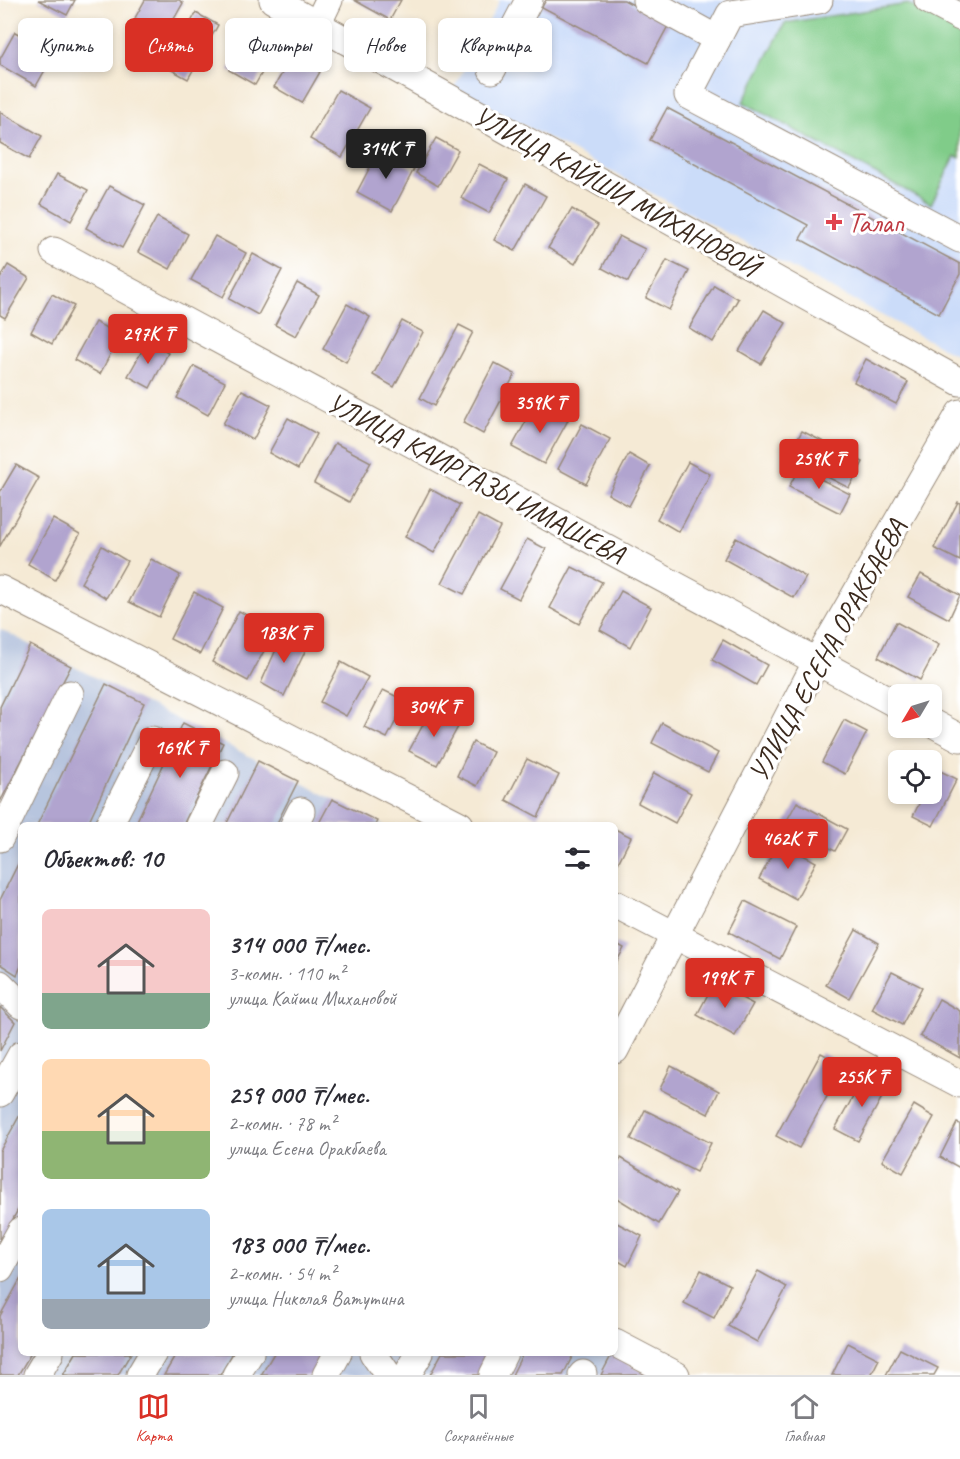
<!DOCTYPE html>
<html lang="ru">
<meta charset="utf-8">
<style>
:root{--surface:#fff;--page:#f2f2f3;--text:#2b2b33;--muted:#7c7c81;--line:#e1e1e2;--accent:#d93025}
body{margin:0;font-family:Caveat,sans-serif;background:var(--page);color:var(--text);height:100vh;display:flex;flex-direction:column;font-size:22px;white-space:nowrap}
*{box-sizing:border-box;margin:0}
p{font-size:20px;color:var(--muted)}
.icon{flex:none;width:33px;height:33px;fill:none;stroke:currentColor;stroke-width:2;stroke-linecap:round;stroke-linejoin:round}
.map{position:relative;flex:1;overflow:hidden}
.side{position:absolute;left:18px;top:822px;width:600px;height:534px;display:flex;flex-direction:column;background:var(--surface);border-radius:9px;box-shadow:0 3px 9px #0003}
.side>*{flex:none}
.banner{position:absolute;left:18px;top:18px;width:600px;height:54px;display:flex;gap:12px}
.needle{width:39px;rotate:232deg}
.tools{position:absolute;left:888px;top:684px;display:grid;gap:12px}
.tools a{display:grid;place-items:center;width:54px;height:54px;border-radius:9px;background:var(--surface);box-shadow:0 3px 9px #0003;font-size:30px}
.price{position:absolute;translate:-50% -51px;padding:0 14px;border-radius:6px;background:var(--accent);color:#fff;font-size:20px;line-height:39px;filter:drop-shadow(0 2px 3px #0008)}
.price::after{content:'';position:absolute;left:50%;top:36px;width:18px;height:14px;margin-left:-9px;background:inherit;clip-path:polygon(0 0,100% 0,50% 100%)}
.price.current{background:#222;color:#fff}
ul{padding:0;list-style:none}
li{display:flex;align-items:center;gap:18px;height:150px;padding:0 24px}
li span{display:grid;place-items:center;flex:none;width:168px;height:120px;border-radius:9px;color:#555}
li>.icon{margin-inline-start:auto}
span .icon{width:72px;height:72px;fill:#fffc;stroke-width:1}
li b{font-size:26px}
h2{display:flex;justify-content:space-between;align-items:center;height:72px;padding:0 24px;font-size:26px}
.tag{padding:0 21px;border-radius:9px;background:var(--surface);box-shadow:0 3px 9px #0003;font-size:21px;line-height:54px}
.tag.current{background:var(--accent);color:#fff}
.tabs{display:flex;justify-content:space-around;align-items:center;height:84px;border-top:2px solid var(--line);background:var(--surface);font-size:16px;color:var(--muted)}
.tabs a{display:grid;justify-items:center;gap:3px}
.tabs .current{color:var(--accent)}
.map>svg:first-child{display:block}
.built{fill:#cbdcf9}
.industrial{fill:#b7c5de}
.green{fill:#80cc89;stroke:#5e7b54;stroke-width:1.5}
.building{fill:#b1a4cf}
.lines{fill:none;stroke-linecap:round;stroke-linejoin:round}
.minor-casing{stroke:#988a7a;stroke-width:29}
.minor{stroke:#fff;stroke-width:27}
.health-dot{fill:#e0444e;stroke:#fff;stroke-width:2}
.labels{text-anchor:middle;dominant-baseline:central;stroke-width:6;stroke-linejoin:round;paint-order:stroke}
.street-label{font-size:28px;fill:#3b2a1e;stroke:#fff}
.health-label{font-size:28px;fill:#be3a42;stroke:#fff;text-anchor:start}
</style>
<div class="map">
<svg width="960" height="1375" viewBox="0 0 960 1375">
<rect width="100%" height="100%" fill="#fff"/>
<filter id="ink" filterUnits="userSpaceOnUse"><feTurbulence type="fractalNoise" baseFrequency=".0167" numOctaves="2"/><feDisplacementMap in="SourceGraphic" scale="12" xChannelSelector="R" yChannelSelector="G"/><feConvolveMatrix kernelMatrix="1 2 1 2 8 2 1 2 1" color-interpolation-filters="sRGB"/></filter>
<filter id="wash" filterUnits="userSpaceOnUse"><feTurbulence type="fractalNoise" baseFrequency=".008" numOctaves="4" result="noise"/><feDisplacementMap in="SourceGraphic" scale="24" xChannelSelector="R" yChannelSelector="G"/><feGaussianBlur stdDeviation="1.35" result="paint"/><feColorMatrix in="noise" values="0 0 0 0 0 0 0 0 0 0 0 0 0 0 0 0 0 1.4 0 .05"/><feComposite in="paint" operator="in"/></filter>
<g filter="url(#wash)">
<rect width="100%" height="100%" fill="#f5ead5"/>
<!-- built -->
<polygon class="built" points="500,0 960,0 960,357 454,88"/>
<!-- industrial -->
<polygon class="industrial" points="0,629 384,825 21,825 21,1353 609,1353 649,1375 0,1375"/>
<!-- green -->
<polygon class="green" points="908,4 960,32 960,158 955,156 931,204 743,102 785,23"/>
<g id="blocks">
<!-- building -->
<g class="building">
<polygon points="38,0 75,0 67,15"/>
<polygon points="145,0 179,0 183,3 165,35 135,18"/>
<polygon points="354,0 401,0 390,20"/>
<polygon points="546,0 624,0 669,24 648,63 542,7"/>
<polygon points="196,13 218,25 188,79 166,67"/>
<polygon points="15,32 54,54 36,86 0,65 0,59"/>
<polygon points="246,40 272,55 255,85 229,70"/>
<polygon points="292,56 320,72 302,103 274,87"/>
<polygon points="338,90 370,108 342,157 310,139"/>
<polygon points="667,108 960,264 960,274 939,314 800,239 808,225 650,140"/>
<polygon points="0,112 42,136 29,159 0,143"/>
<polygon points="436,138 458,150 438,186 416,173"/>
<polygon points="379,150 414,169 392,211 357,192"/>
<polygon points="479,164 508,179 489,213 461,198"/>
<polygon points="57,174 88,190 71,221 41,204"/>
<polygon points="525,184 546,196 515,251 494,240"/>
<polygon points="109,186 145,205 122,248 86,228"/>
<polygon points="572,209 598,225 575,264 548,248"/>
<polygon points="157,217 188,234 170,269 138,252"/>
<polygon points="215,236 246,253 223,297 191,280"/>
<polygon points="619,236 645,249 628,282 602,268"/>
<polygon points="253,254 282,270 258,315 229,299"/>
<polygon points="667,260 689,271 669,310 646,298"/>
<polygon points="8,265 29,278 5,318 0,315 0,279"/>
<polygon points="297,283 319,295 296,336 275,325"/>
<polygon points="714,285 738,299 713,342 689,328"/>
<polygon points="52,294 74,306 52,344 31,332"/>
<polygon points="347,304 370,317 346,362 323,349"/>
<polygon points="764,310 786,323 761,364 739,351"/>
<polygon points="402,321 423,332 394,387 373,375"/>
<polygon points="95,322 120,335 100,374 74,360"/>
<polygon points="459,325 473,332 434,406 420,398"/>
<polygon points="147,342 168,353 150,388 128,376"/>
<polygon points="866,359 908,382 896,404 854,382"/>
<polygon points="494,363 515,374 483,434 463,423"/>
<polygon points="194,366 225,382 208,415 177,398"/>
<polygon points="242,390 271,405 253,440 223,424"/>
<polygon points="536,403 568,420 544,464 512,447"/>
<polygon points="288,418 317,434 298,469 269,453"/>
<polygon points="582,424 610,439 586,484 558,469"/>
<polygon points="802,431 863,462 849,488 788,457"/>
<polygon points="335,443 371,462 349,502 314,483"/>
<polygon points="629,454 650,466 629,506 608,494"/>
<polygon points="688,462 710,474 679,532 657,519"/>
<polygon points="16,465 39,478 0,546 0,492"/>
<polygon points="799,468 850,494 840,513 789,487"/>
<polygon points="430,489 460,505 434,553 405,537"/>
<polygon points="958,502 960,503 960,561 934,548"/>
<polygon points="478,515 500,527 464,594 442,583"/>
<polygon points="53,519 80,534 55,580 28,564"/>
<polygon points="736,538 806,577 794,598 724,559"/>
<polygon points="527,539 546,549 519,599 500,589"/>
<polygon points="102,546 127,561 106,598 81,583"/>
<polygon points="151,559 180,575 159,617 129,602"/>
<polygon points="572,567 602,582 579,624 550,608"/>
<polygon points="921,574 960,595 949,619 908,597"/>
<polygon points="621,591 651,607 630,647 600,630"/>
<polygon points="194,592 223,608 200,654 170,639"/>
<polygon points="239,611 275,630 248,681 212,662"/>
<polygon points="896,622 939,645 920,680 878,657"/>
<polygon points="284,632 308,645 284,696 261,683"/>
<polygon points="723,640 767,665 756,685 712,660"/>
<polygon points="30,645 71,666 0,802 0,707"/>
<polygon points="341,662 368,677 346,716 320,702"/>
<polygon points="106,684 144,703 87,825 37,825"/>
<polygon points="383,690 406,701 387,738 364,727"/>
<polygon points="431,710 459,725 437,765 409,751"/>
<polygon points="844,720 867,732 845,774 822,762"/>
<polygon points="183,723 223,743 183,825 135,825"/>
<polygon points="662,723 718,753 708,772 652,743"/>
<polygon points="473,742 493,752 477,786 457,776"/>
<polygon points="527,759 559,775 538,817 506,800"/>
<polygon points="258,761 298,781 276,825 226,825"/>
<polygon points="936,769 957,779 933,826 913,816 924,794 932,794 932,779"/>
<polygon points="654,773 691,793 675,823 638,803"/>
<polygon points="332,799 377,821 375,825 318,825"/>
<polygon points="797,802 847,829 835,851 785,824"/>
<polygon points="615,829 631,837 618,863 615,862"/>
<polygon points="779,842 816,862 796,899 759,879"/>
<polygon points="21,858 21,966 17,975 0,964 0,900"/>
<polygon points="745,901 796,927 780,959 729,932"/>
<polygon points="856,930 879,943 849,998 826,985"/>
<polygon points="615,943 624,948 615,965"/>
<polygon points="892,972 922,987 902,1025 872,1009"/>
<polygon points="714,983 753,1004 735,1036 697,1015"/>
<polygon points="939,999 960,1011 960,1058 920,1036"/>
<polygon points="0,1007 15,1022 0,1051"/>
<polygon points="821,1053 844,1065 799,1148 776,1136"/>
<polygon points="671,1066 719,1091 708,1114 660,1089"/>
<polygon points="866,1074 888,1086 858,1141 835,1129"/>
<polygon points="914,1105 934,1117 903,1173 882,1161"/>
<polygon points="645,1110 711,1143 696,1172 631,1139"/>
<polygon points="21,1113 21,1204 0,1243 0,1151"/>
<polygon points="957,1123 960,1124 960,1168 940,1157"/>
<polygon points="621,1158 678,1192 659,1224 615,1197 615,1169"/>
<polygon points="615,1222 642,1236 627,1266 615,1259"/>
<polygon points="701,1270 730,1285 714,1318 684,1303"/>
<polygon points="758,1271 787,1287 757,1342 728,1326"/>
<polygon points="21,1278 21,1353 31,1353 18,1375 0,1375 0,1316"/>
<polygon points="848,1343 879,1359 871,1375 832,1375"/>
<polygon points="900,1349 938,1368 934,1375 886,1375"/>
<polygon points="76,1353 131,1353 118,1375 63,1375"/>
<polygon points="177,1353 233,1353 220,1375 164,1375"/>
<polygon points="274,1353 326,1353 314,1375 261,1375"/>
<polygon points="442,1353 491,1353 479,1375 430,1375"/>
<polygon points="523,1353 574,1353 563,1375 512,1375"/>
<polygon points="612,1354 649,1375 601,1375"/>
</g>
</g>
</g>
<g filter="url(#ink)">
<use href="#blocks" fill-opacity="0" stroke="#988a7a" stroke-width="1.5"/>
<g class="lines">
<!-- minor casing -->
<g class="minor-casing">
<g id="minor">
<polyline points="273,0 960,382"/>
<polyline points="646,0 717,39"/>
<polyline points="819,0 730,14 688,95 960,239"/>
<polyline points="928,0 960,17"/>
<polyline points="317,25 329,0"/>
<polyline points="492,70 529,0"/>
<polyline points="54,251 898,705"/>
<polyline points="0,589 460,825"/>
<polyline points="932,723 960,738"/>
<polyline points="109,825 152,740"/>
<polyline points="199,825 225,773"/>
<polyline points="294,825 301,811"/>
<polyline points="0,838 70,694"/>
<polyline points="615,904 960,1084"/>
<polyline points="0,984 21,1005"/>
<polyline points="615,1050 817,661 960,413"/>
<polyline points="0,1093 21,1055"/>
<polyline points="0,1268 21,1231"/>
<polyline points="615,1343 676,1375"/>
<polyline points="373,1353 388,1375"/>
<polyline points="37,1375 50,1353"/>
<polyline points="140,1375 153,1353"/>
<polyline points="236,1375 250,1353"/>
<polyline points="326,1375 338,1353"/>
<polyline points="407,1375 420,1353"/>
<polyline points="493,1375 504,1353"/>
<polyline points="582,1375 583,1374"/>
</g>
</g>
<!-- minor -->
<use href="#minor" class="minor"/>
</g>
</g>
<!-- markers -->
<path class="health-dot" d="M831 213h6v6h6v6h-6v6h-6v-6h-6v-6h6z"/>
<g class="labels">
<!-- street labels -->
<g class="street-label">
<text transform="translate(616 191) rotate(29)">УЛИЦА КАЙШИ МИХАНОВОЙ</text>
<text transform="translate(476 478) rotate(28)">УЛИЦА КАИРГАЗЫ ИМАШЕВА</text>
<text transform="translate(827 650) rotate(-61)">УЛИЦА ЕСЕНА ОРАКБАЕВА</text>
</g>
<!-- health labels -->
<g class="health-label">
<text x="848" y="222">Талап</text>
</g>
</g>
</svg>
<div class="tools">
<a><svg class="needle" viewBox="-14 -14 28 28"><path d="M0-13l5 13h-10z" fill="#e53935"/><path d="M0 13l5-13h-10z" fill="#7c7c81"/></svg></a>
<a><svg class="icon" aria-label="locate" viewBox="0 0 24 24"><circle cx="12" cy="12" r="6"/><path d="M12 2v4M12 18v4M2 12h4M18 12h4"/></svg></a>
</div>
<b class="price current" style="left:386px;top:180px">314K ₸</b>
<b class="price" style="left:148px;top:365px">297K ₸</b>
<b class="price" style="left:540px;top:434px">359K ₸</b>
<b class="price" style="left:819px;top:490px">259K ₸</b>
<b class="price" style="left:284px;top:664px">183K ₸</b>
<b class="price" style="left:434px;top:738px">304K ₸</b>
<b class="price" style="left:180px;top:779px">169K ₸</b>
<b class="price" style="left:788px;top:870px">462K ₸</b>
<b class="price" style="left:725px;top:1009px">199K ₸</b>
<b class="price" style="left:862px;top:1108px">255K ₸</b>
<div class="banner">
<a class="tag">Купить</a>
<a class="tag current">Снять</a>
<a class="tag">Фильтры</a>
<a class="tag">Новое</a>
<a class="tag">Квартира</a>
</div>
<section class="side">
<h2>Объектов: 10<svg class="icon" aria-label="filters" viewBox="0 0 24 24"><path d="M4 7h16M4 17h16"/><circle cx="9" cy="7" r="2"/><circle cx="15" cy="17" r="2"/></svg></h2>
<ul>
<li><span style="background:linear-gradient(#f6c9c9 70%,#7fa58c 0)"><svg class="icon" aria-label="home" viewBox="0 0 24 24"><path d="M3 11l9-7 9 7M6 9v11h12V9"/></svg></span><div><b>314 000 ₸/мес.</b><p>3-комн. · 110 m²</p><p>улица Кайши Михановой</p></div></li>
<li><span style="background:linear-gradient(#ffd9b3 60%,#8fb573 0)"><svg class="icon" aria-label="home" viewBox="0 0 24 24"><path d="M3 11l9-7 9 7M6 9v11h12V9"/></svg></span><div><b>259 000 ₸/мес.</b><p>2-комн. · 78 m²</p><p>улица Есена Оракбаева</p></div></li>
<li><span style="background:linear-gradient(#a9c7e8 75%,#9aa5b1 0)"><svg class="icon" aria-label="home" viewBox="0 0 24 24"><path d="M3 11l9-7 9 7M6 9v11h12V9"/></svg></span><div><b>183 000 ₸/мес.</b><p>2-комн. · 54 m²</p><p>улица Николая Ватутина</p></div></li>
</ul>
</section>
</div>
<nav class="tabs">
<a class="current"><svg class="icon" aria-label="map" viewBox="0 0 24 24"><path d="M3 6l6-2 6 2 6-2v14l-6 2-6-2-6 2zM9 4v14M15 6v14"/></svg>Карта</a>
<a><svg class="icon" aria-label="saved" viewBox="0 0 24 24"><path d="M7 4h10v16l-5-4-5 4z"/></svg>Сохранённые</a>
<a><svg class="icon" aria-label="home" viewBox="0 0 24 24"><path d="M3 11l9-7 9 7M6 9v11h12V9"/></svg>Главная</a>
</nav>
